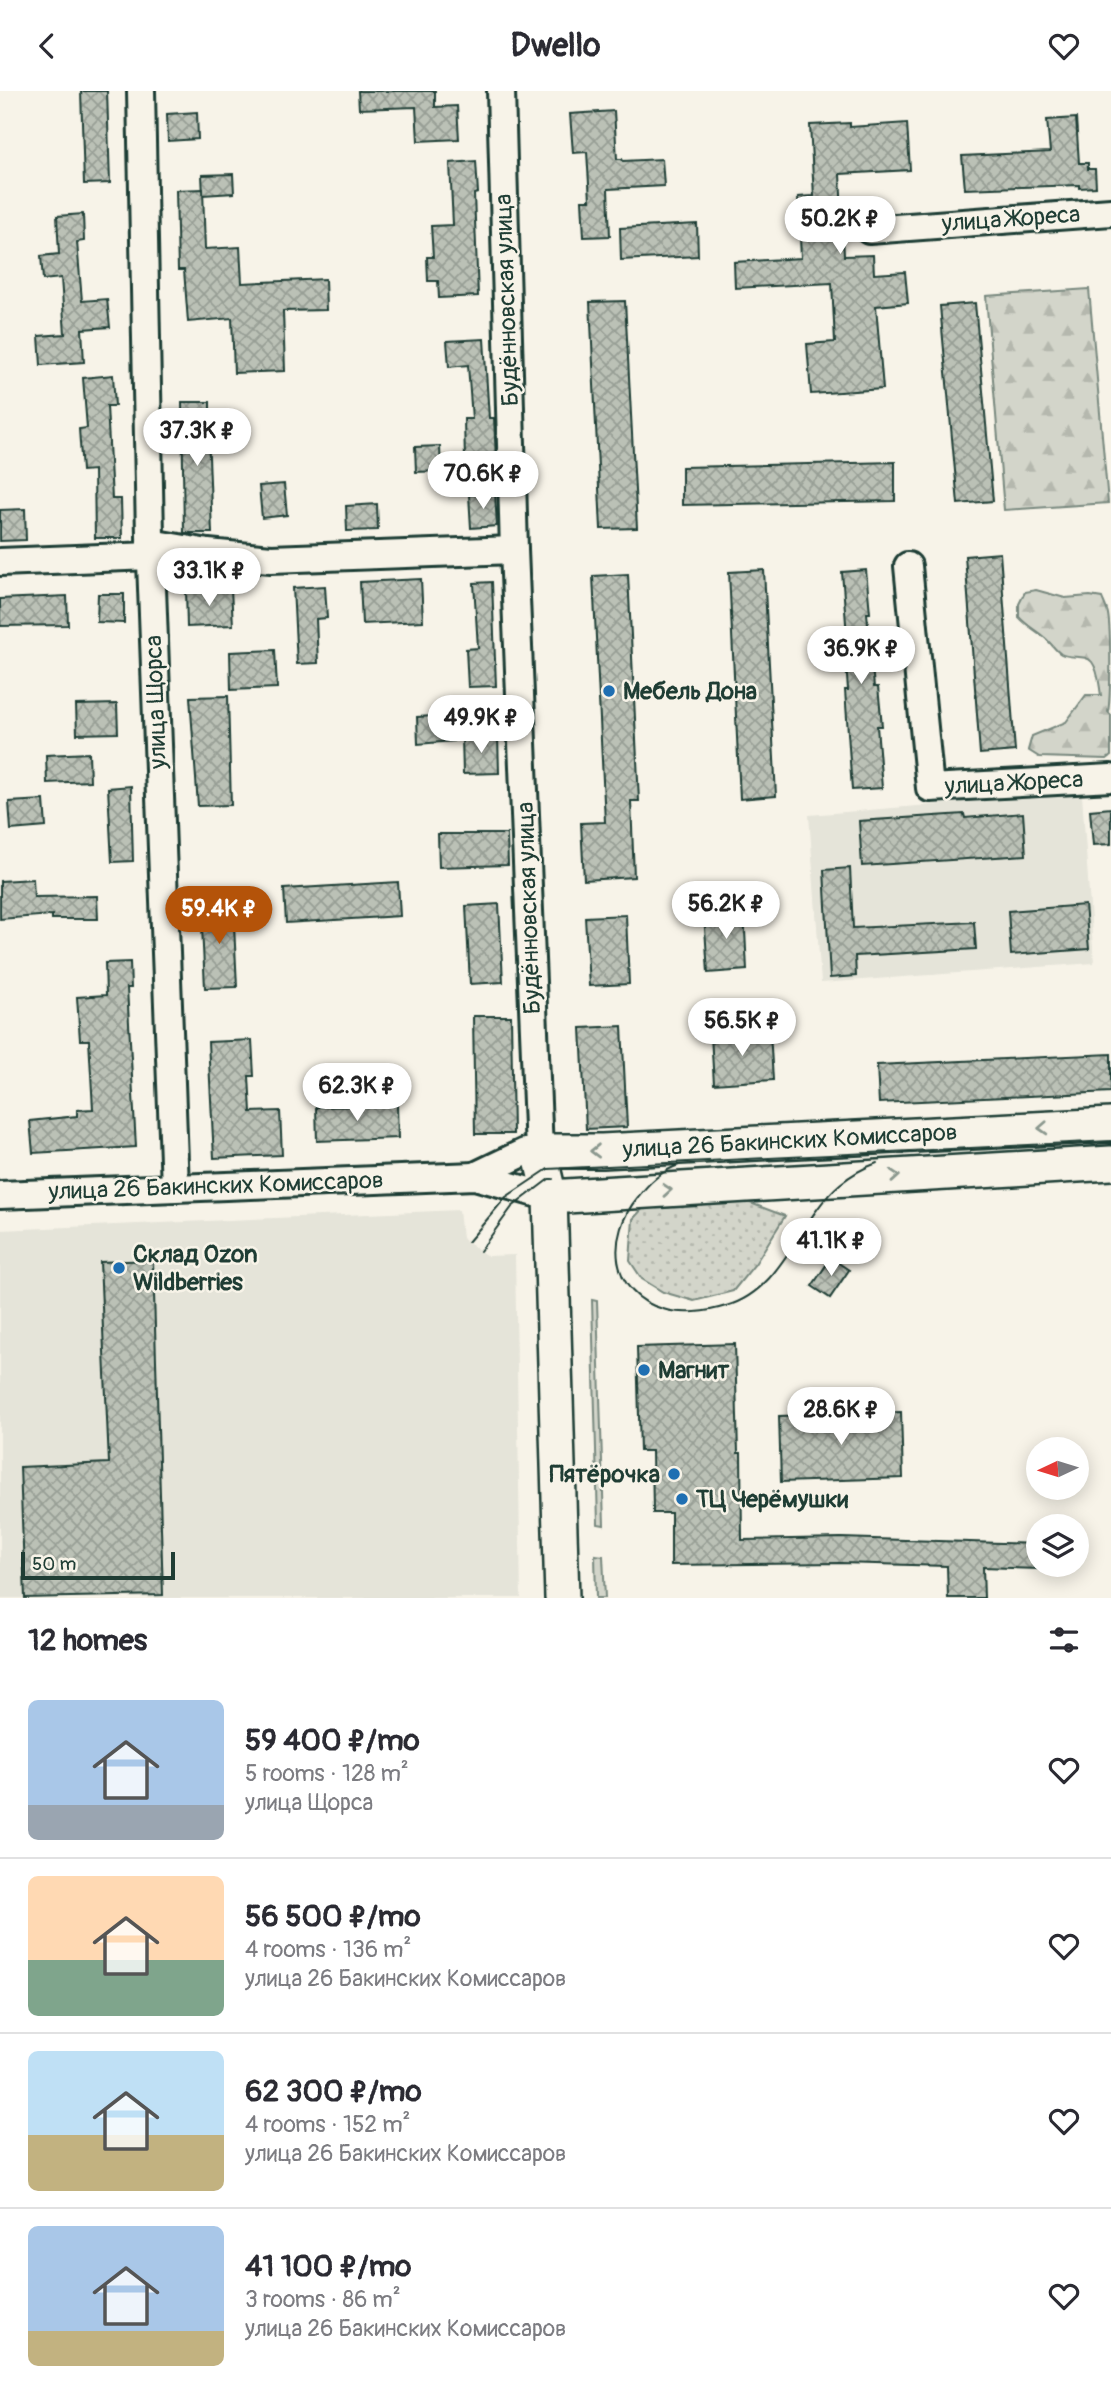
<!DOCTYPE html>
<meta charset="utf-8">
<style>
:root{--surface:#fff;--page:#f2f2f3;--text:#2b2b33;--muted:#7c7c81;--line:#e1e1e2;--accent:#b45309}
body{margin:0;font-family:Pangolin,sans-serif;background:var(--page);color:var(--text);height:100vh;display:flex;flex-direction:column;font-size:26px;white-space:nowrap}
*{box-sizing:border-box;margin:0}
p{font-size:23px;color:var(--muted)}
.icon{flex:none;width:38px;height:38px;fill:none;stroke:currentColor;stroke-width:2;stroke-linecap:round;stroke-linejoin:round}
.map{position:relative;height:1507px;overflow:hidden}
.sheet{display:flex;flex-direction:column;background:var(--surface);flex:1}
.sheet>*{flex:none}
.needle{width:46px;rotate:266deg}
.buttons{position:absolute;left:1026px;top:1346px;display:grid;gap:14px}
.buttons a{display:grid;place-items:center;width:63px;height:63px;border-radius:50%;background:var(--surface);box-shadow:0 4px 18px #0003;font-size:35px}
.scale{position:absolute;left:21px;bottom:18px;width:154px;box-sizing:border-box;padding-left:7px;border:4px solid #1f3d34;border-top:0;font-size:19px;line-height:24px;white-space:nowrap;color:#1f3d34;-webkit-text-stroke:5px #f7f3e8;paint-order:stroke}
.price{position:absolute;translate:-50% -60px;padding:0 16px;border-radius:24px;background:#fff;color:#222;font-size:23px;line-height:46px;filter:drop-shadow(0 2px 4px #0008)}
.price::after{content:'';position:absolute;left:50%;top:42px;width:21px;height:16px;margin-left:-10px;background:inherit;clip-path:polygon(0 0,100% 0,50% 100%)}
.price.current{background:var(--accent);color:#fff}
ul{padding:0;list-style:none}
li{display:flex;align-items:center;gap:21px;height:175px;padding:0 28px}
li+li{border-top:2px solid var(--line)}
li span{display:grid;place-items:center;flex:none;width:196px;height:140px;border-radius:10px;color:#555}
li>.icon{margin-inline-start:auto}
span .icon{width:84px;height:84px;fill:#fffc;stroke-width:1}
li b{font-size:30px}
h2{display:flex;justify-content:space-between;align-items:center;height:84px;padding:0 28px;font-size:30px}
header{display:flex;justify-content:space-between;align-items:center;height:91px;padding:0 28px;background:var(--surface);font-size:32px;font-weight:700}
.map>svg:first-child{display:block}
.built{fill:#e5e4d9}
.grass{fill:#d3d5ca;stroke:#79897f;stroke-width:2}
.forest{fill:url(#forest-firs);stroke:#79897f;stroke-width:2}
.park{fill:url(#park-dots);stroke:#79897f;stroke-width:2}
.building{fill:url(#building-cross-hatch);stroke:#1f3d34;stroke-width:2}
.lines{fill:none;stroke-linecap:round;stroke-linejoin:round}
.minor-casing{stroke:#1f3d34;stroke-width:32}
.major-casing{stroke:#1f3d34;stroke-width:38}
.minor{stroke:#f7f3e8;stroke-width:26}
.major{stroke:#f7f3e8;stroke-width:33}
.tram{stroke:#1f3d34;stroke-width:2}
.oneway{stroke:#8b988e}
.poi-dot{fill:#1f6fb2;stroke:#f7f3e8;stroke-width:2.5}
.labels{text-anchor:middle;dominant-baseline:central;stroke-width:5;stroke-linejoin:round;paint-order:stroke}
.street-label{font-size:24px;fill:#1f3d34;stroke:#f7f3e8}
.poi-label{font-size:24px;font-weight:bold;fill:#1f3d34;stroke:#f7f3e8;text-anchor:start}
</style>
<header><svg class="icon" aria-label="back" viewBox="0 0 24 24"><path d="M15 5l-7 7 7 7"/></svg>Dwello<svg class="icon" aria-label="heart" viewBox="0 0 24 24"><path d="M12 20l-8-8c-3-5 5-10 8-4 3-6 11-1 8 4z"/></svg></header>
<div class="map">
<svg width="1111" height="1507" viewBox="0 0 1111 1507">
<defs>
<pattern id="forest-firs" width="22" height="20" patternUnits="userSpaceOnUse" patternTransform="scale(1.75)"><rect width="22" height="20" fill="#d3d5ca"/><path d="M5 1l3.5 6h-7zM16 11l3.5 6h-7z" fill="#b5b8ae"/></pattern>
<pattern id="park-dots" width="8" height="8" patternUnits="userSpaceOnUse" patternTransform="scale(1.75)"><rect width="8" height="8" fill="#d3d5ca"/><path d="M2 2h.1M6 6h.1" fill="none" stroke="#b5b8ae" stroke-width="1.8" stroke-linecap="round"/></pattern>
<pattern id="building-cross-hatch" width="8" height="8" patternUnits="userSpaceOnUse" patternTransform="scale(1.75)"><rect width="8" height="8" fill="#bbc1b6"/><path d="M0 0l8 8M0 8l8-8" fill="none" stroke="#979e95"/></pattern>
</defs>
<rect width="100%" height="100%" fill="#f7f3e8"/>
<filter id="ink" filterUnits="userSpaceOnUse"><feTurbulence type="fractalNoise" baseFrequency=".0143" numOctaves="2"/><feDisplacementMap in="SourceGraphic" scale="14" xChannelSelector="R" yChannelSelector="G"/><feConvolveMatrix kernelMatrix="1 2 1 2 8 2 1 2 1" color-interpolation-filters="sRGB"/></filter>
<g filter="url(#ink)">
<!-- built -->
<g class="built">
<polygon points="1061,703 1082,704 1094,872 821,892 809,724"/>
<polygon points="459,1119 462,1147 487,1165 515,1164 521,1507 0,1507 0,1139"/>
</g>
<!-- grass -->
<g class="grass">
<polygon points="592,1209 597,1210 604,1434 598,1433"/>
<polygon points="595,1464 603,1465 605,1507 596,1507"/>
</g>
<!-- forest -->
<g class="forest">
<polygon points="1089,198 1108,412 1004,419 986,205"/>
<path d="M 1036,499 L 1065,507 L 1090,505 L 1102,507 C 1104,512 1107,518 1108,523 C 1111,541 1111,605 1108,621 L 1111,624 L 1111,665 L 1107,668 L 1039,666 L 1028,659 L 1032,645 L 1066,631 L 1086,604 L 1101,604 C 1099,594 1099,580 1092,571 C 1086,563 1070,568 1061,563 C 1055,559 1051,552 1045,547 C 1037,540 1027,535 1019,526 L 1019,513 L 1025,501 Z"/>
</g>
<!-- park -->
<polygon class="park" points="737,1107 785,1125 755,1173 733,1200 694,1210 663,1201 642,1188 630,1170 633,1128 646,1114"/>
<!-- building -->
<g class="building">
<polygon points="81,0 107,0 110,92 84,93"/>
<polygon points="358,0 435,0 435,16 457,15 459,48 418,50 416,16 359,18"/>
<polygon points="614,20 617,68 622,68 623,70 662,68 664,95 608,98 610,145 584,146 582,109 590,109 587,61 573,62 570,23"/>
<polygon points="197,21 198,48 168,50 167,23"/>
<polygon points="1076,27 1079,72 1088,72 1088,78 1095,78 1096,96 1079,97 1079,94 965,98 962,65 1050,61 1047,29"/>
<polygon points="850,32 850,36 907,32 910,79 840,83 844,165 873,164 874,183 905,181 908,212 876,215 883,298 811,303 807,253 835,251 832,192 735,197 734,171 801,167 798,106 814,105 810,34"/>
<polygon points="476,70 478,102 474,103 478,205 439,207 438,190 428,190 427,166 433,166 431,135 453,134 450,72"/>
<polygon points="233,83 234,102 203,104 202,84"/>
<polygon points="203,98 205,158 240,156 242,192 325,188 326,219 283,220 285,280 234,282 232,227 188,231 184,179 178,179 176,99"/>
<polygon points="83,123 84,150 77,151 82,210 107,208 110,236 82,238 84,271 41,274 39,245 65,243 61,187 43,189 41,165 59,163 57,125"/>
<polygon points="697,133 698,165 621,169 620,137"/>
<polygon points="625,210 637,437 601,438 590,211"/>
<polygon points="975,212 993,410 958,413 940,215"/>
<polygon points="484,248 489,327 494,327 496,368 465,369 464,328 472,328 468,274 449,276 447,250"/>
<polygon points="113,284 115,315 107,315 112,408 121,408 122,447 95,447 94,379 82,380 79,338 87,337 83,287"/>
<polygon points="182,311 210,311 210,340 208,340 212,442 184,442"/>
<polygon points="440,355 441,380 416,381 415,356"/>
<polygon points="895,371 895,410 682,414 682,376"/>
<polygon points="284,393 287,424 262,427 259,395"/>
<polygon points="495,402 497,435 471,437 469,404"/>
<polygon points="377,413 378,439 347,440 346,415"/>
<polygon points="25,418 26,449 0,450 0,419"/>
<polygon points="1000,462 1015,660 980,663 965,465"/>
<polygon points="764,479 776,705 740,708 729,481"/>
<polygon points="866,479 870,522 867,522 874,596 878,596 882,635 877,635 882,697 852,699 845,599 848,599 844,545 847,545 842,481"/>
<polygon points="628,483 639,710 631,710 634,786 584,789 581,732 605,731 593,485"/>
<polygon points="421,488 423,530 362,533 360,491"/>
<polygon points="492,491 496,595 468,596 466,558 478,557 474,492"/>
<polygon points="325,495 327,527 316,528 318,572 297,573 293,497"/>
<polygon points="231,498 233,534 187,536 186,499"/>
<polygon points="98,503 124,503 124,532 97,531"/>
<polygon points="67,505 68,534 0,535 0,508"/>
<polygon points="275,559 277,597 231,599 230,561"/>
<polygon points="228,605 231,714 198,715 190,606"/>
<polygon points="117,613 118,642 77,643 76,614"/>
<polygon points="452,624 453,650 418,653 417,626"/>
<polygon points="498,645 499,682 463,683 462,646"/>
<polygon points="89,662 90,690 47,692 46,664"/>
<polygon points="131,695 133,770 112,771 108,697"/>
<polygon points="44,709 46,736 11,739 9,711"/>
<polygon points="1111,717 1111,753 1093,754 1090,719"/>
<polygon points="1023,722 1026,764 862,775 859,730 964,723 965,727"/>
<polygon points="438,743 507,743 508,774 439,776"/>
<polygon points="850,777 853,837 974,831 976,858 855,865 856,885 830,887 824,779"/>
<polygon points="33,788 34,806 97,805 98,828 52,828 52,824 0,828 0,790"/>
<polygon points="398,791 400,825 286,832 284,798"/>
<polygon points="233,813 237,896 205,897 201,815"/>
<polygon points="499,813 503,891 470,893 466,815"/>
<polygon points="1085,814 1089,858 1011,864 1008,820"/>
<polygon points="744,819 747,879 708,882 704,822"/>
<polygon points="626,824 629,893 589,895 585,826"/>
<polygon points="130,871 131,897 127,897 136,1056 33,1062 30,1030 77,1025 77,1019 93,1018 89,949 80,949 77,906 106,904 105,872"/>
<polygon points="473,925 511,925 513,1043 475,1043"/>
<polygon points="622,935 627,1036 586,1038 581,937"/>
<polygon points="770,941 773,989 714,993 711,945"/>
<polygon points="252,949 254,985 249,985 251,1021 280,1020 282,1064 214,1067 208,951"/>
<polygon points="1111,963 1111,1001 879,1012 877,974"/>
<polygon points="397,1014 398,1047 317,1050 316,1016"/>
<polygon points="831,1167 849,1179 830,1207 812,1195"/>
<polygon points="153,1169 163,1504 25,1507 20,1376 109,1372 100,1171"/>
<polygon points="735,1253 738,1362 741,1362 742,1449 841,1447 1038,1453 1038,1478 983,1476 984,1507 948,1507 947,1475 840,1472 671,1474 671,1422 653,1422 652,1360 640,1360 637,1256"/>
<polygon points="901,1321 903,1387 781,1391 779,1325"/>
</g>
<g class="lines">
<!-- minor casing -->
<g class="minor-casing">
<g id="minor">
<polyline points="141,0 150,445 175,1096"/>
<polyline points="869,139 1111,121"/>
<polyline points="150,452 208,462 271,468 514,459"/>
<polyline points="0,471 151,465"/>
<polyline points="908,475 930,697 1111,687"/>
<polyline points="475,1085 525,1061 539,1060 514,459 501,0"/>
<polyline points="0,1104 475,1085 550,1106"/>
</g>
</g>
<!-- major casing -->
<g class="major-casing">
<g id="major">
<polyline points="550,1106 1111,1072"/>
<polyline points="562,1507 550,1106 539,1060 602,1060 1111,1034"/>
</g>
</g>
<!-- minor -->
<use href="#minor" class="minor"/>
<!-- major -->
<use href="#major" class="major"/>
<!-- tram -->
<g class="tram">
<path d="M 679,1074 C 661,1080 649,1092 638,1106 C 606,1144 609,1203 663,1218 C 682,1224 707,1221 726,1215 C 784,1199 798,1128 840,1093 C 851,1084 863,1077 877,1072"/>
<polyline points="468,1151 506,1106 548,1078 1111,1050"/>
<polyline points="480,1160 512,1116 549,1088 553,1088"/>
</g>
</g>
<!-- one-way arrows -->
<defs><path id="oneway-chevron" d="M-2-3.5L2.5 0L-2 3.5" fill="none" stroke-width="1.6" stroke-linecap="round" stroke-linejoin="round" transform="scale(1.75)"/></defs>
<g class="oneway">
<use href="#oneway-chevron" transform="translate(1043 1037) rotate(177)"/>
<use href="#oneway-chevron" transform="translate(595 1060) rotate(179)"/>
<use href="#oneway-chevron" transform="translate(895 1085) rotate(-4)"/>
<use href="#oneway-chevron" transform="translate(667 1099) rotate(-4)"/>
</g>
</g>
<!-- markers -->
<g class="poi-dot">
<circle cx="609" cy="600" r="7"/>
<circle cx="119" cy="1177" r="7"/>
<circle cx="644" cy="1279" r="7"/>
<circle cx="674" cy="1383" r="7"/>
<circle cx="682" cy="1408" r="7"/>
</g>
<g class="labels">
<!-- street labels -->
<g class="street-label">
<text transform="translate(1011 128) rotate(-4)">улица Жореса</text>
<text transform="translate(507 209) rotate(-92)">Будённовская улица</text>
<text transform="translate(156 611) rotate(-92)">улица Щорса</text>
<text transform="translate(1014 692) rotate(-3)">улица Жореса</text>
<text transform="translate(529 817) rotate(-92)">Будённовская улица</text>
<text transform="translate(790 1050) rotate(-3)">улица 26 Бакинских Комиссаров</text>
<text transform="translate(216 1095) rotate(-2)">улица 26 Бакинских Комиссаров</text>
</g>
<!-- poi labels -->
<g class="poi-label">
<text x="623" y="600">Мебель Дона</text>
<text x="133" y="1163">Склад Ozon<tspan x="133" dy="28">Wildberries</tspan></text>
<text x="658" y="1279">Магнит</text>
<text x="660" y="1383" text-anchor="end">Пятёрочка</text>
<text x="696" y="1408">ТЦ Черёмушки</text>
</g>
</g>
</svg>
<div class="buttons">
<a><svg class="needle" viewBox="-14 -14 28 28"><path d="M0-13l5 13h-10z" fill="#e53935"/><path d="M0 13l5-13h-10z" fill="#7c7c81"/></svg></a>
<a><svg class="icon" aria-label="layers" viewBox="0 0 24 24"><path d="M12 4l9 5-9 5-9-5zM3 14l9 5 9-5"/></svg></a>
</div>
<div class="scale">50 m</div>
<b class="price" style="left:840px;top:165px">50.2K ₽</b>
<b class="price" style="left:197px;top:377px">37.3K ₽</b>
<b class="price" style="left:483px;top:420px">70.6K ₽</b>
<b class="price" style="left:209px;top:517px">33.1K ₽</b>
<b class="price" style="left:861px;top:595px">36.9K ₽</b>
<b class="price" style="left:481px;top:664px">49.9K ₽</b>
<b class="price" style="left:726px;top:850px">56.2K ₽</b>
<b class="price current" style="left:219px;top:855px">59.4K ₽</b>
<b class="price" style="left:742px;top:967px">56.5K ₽</b>
<b class="price" style="left:357px;top:1032px">62.3K ₽</b>
<b class="price" style="left:831px;top:1187px">41.1K ₽</b>
<b class="price" style="left:841px;top:1356px">28.6K ₽</b>
</div>
<section class="sheet">
<h2>12 homes<svg class="icon" aria-label="filters" viewBox="0 0 24 24"><path d="M4 7h16M4 17h16"/><circle cx="9" cy="7" r="2"/><circle cx="15" cy="17" r="2"/></svg></h2>
<ul>
<li><span style="background:linear-gradient(#a9c7e8 75%,#9aa5b1 0)"><svg class="icon" aria-label="home" viewBox="0 0 24 24"><path d="M3 11l9-7 9 7M6 9v11h12V9"/></svg></span><div><b>59 400 ₽/mo</b><p>5 rooms · 128 m²</p><p>улица Щорса</p></div><svg class="icon" aria-label="heart" viewBox="0 0 24 24"><path d="M12 20l-8-8c-3-5 5-10 8-4 3-6 11-1 8 4z"/></svg></li>
<li><span style="background:linear-gradient(#ffd9b3 60%,#7fa58c 0)"><svg class="icon" aria-label="home" viewBox="0 0 24 24"><path d="M3 11l9-7 9 7M6 9v11h12V9"/></svg></span><div><b>56 500 ₽/mo</b><p>4 rooms · 136 m²</p><p>улица 26 Бакинских Комиссаров</p></div><svg class="icon" aria-label="heart" viewBox="0 0 24 24"><path d="M12 20l-8-8c-3-5 5-10 8-4 3-6 11-1 8 4z"/></svg></li>
<li><span style="background:linear-gradient(#bfe0f5 60%,#c2b280 0)"><svg class="icon" aria-label="home" viewBox="0 0 24 24"><path d="M3 11l9-7 9 7M6 9v11h12V9"/></svg></span><div><b>62 300 ₽/mo</b><p>4 rooms · 152 m²</p><p>улица 26 Бакинских Комиссаров</p></div><svg class="icon" aria-label="heart" viewBox="0 0 24 24"><path d="M12 20l-8-8c-3-5 5-10 8-4 3-6 11-1 8 4z"/></svg></li>
<li><span style="background:linear-gradient(#a9c7e8 75%,#c2b280 0)"><svg class="icon" aria-label="home" viewBox="0 0 24 24"><path d="M3 11l9-7 9 7M6 9v11h12V9"/></svg></span><div><b>41 100 ₽/mo</b><p>3 rooms · 86 m²</p><p>улица 26 Бакинских Комиссаров</p></div><svg class="icon" aria-label="heart" viewBox="0 0 24 24"><path d="M12 20l-8-8c-3-5 5-10 8-4 3-6 11-1 8 4z"/></svg></li>
</ul>
</section>
